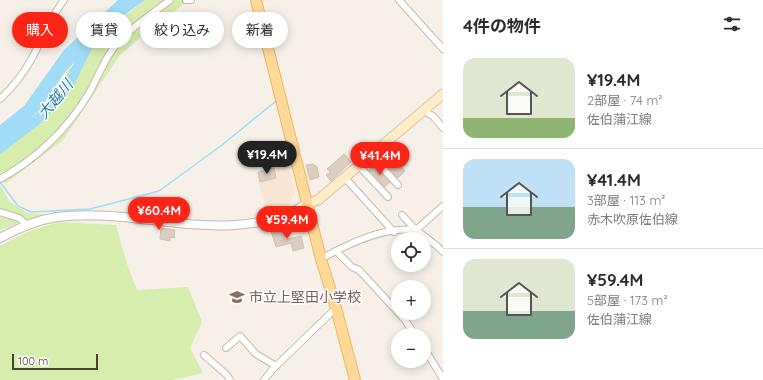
<!DOCTYPE html>
<html lang="ja">
<meta charset="utf-8">
<style>
:root{--surface:#fff;--page:#f7f7f7;--text:#2b2b33;--muted:#7c7c81;--line:#e1e1e2;--accent:#ff2516}
body{margin:0;font-family:Quicksand,"Noto Sans JP",sans-serif;background:var(--page);color:var(--text);height:100vh;display:flex;flex-direction:column;font-size:15px;white-space:nowrap}
*{box-sizing:border-box;margin:0}
p{font-size:13px;color:var(--muted)}
.icon{flex:none;width:22px;height:22px;fill:none;stroke:currentColor;stroke-width:2;stroke-linecap:round;stroke-linejoin:round}
.map{position:relative;flex:1;overflow:hidden}
.drawer{display:flex;flex-direction:column;background:var(--surface);width:320px}
.drawer>*{flex:none}
.banner{position:absolute;left:12px;top:12px;width:371px;height:36px;display:flex;gap:8px}
.fabs{position:absolute;left:391px;top:232px;display:grid;gap:8px}
.fabs a{display:grid;place-items:center;width:40px;height:40px;border-radius:50%;background:var(--surface);box-shadow:0 2px 10px #0003;font-size:20px}
.scale{position:absolute;left:12px;bottom:10px;width:86px;box-sizing:border-box;padding-left:4px;border:2px solid #4a4036;border-top:0;font-size:11px;line-height:14px;white-space:nowrap;color:#4a4036;-webkit-text-stroke:3px #fff;paint-order:stroke}
.price{position:absolute;translate:-50% -34px;padding:0 9px;border-radius:14px;background:var(--accent);color:#fff;font-size:13px;line-height:26px;filter:drop-shadow(0 1px 2px #0008)}
.price::after{content:'';position:absolute;left:50%;top:24px;width:12px;height:9px;margin-left:-6px;background:inherit;clip-path:polygon(0 0,100% 0,50% 100%)}
.price.current{background:#222;color:#fff}
ul{padding:0;list-style:none}
li{display:flex;align-items:center;gap:12px;height:100px;padding:0 20px}
li+li{border-top:1px solid var(--line)}
li span{display:grid;place-items:center;flex:none;width:112px;height:80px;border-radius:12px;color:#555}
li>.icon{margin-inline-start:auto}
span .icon{width:48px;height:48px;fill:#fffc;stroke-width:1}
li b{font-size:17px}
h2{display:flex;justify-content:space-between;align-items:center;height:48px;padding:0 20px;font-size:17px}
.chip{padding:0 14px;border-radius:18px;background:var(--surface);box-shadow:0 2px 10px #0003;font-size:14px;line-height:36px}
.chip.current{background:var(--accent);color:#fff}
main{display:flex;flex:1;min-height:0}
.map>svg:first-child{display:block}
.commercial{fill:#f9e5d2}
.green{fill:#d6edae}
.water{fill:#a0dbf7}
.lines{fill:none;stroke-linecap:round;stroke-linejoin:round}
.stream{stroke:#a0dbf7;stroke-width:1.5}
.river{stroke:#a0dbf7;stroke-width:10}
.building{fill:#dbcec0;stroke:#d4c2af}
.minor-casing{stroke:#c5baad;stroke-width:8}
.tertiary-casing{stroke:#c5baad;stroke-width:10}
.secondary-casing{stroke:#ddc496;stroke-width:11}
.primary-casing{stroke:#efb65d;stroke-width:12}
.minor{stroke:#fff;stroke-width:6}
.tertiary{stroke:#fff;stroke-width:8}
.secondary{stroke:#ffedc9;stroke-width:9}
.primary{stroke:#ffd998;stroke-width:10}
.labels{text-anchor:middle;dominant-baseline:central;stroke-width:3;stroke-linejoin:round;paint-order:stroke}
.education-label{font-size:14px;fill:#785e54;stroke:#fff;text-anchor:start}
.water-label{font-size:15px;font-style:italic;fill:#217aa7;stroke:#fff}
</style>
<main>
<div class="map">
<svg width="443" height="380" viewBox="0 0 443 380">
<rect width="100%" height="100%" fill="#f6f0e8"/>
<!-- commercial -->
<polygon class="commercial" points="288,163 295,192 287,208 267,212 256,172"/>
<!-- green -->
<g class="green">
<polygon points="145,0 189,0 149,30 120,55 63,140 5,184 0,175 0,152 40,121 68,70 112,27"/>
<polygon points="0,185 10,202 27,213 56,215 18,223 0,230"/>
<polygon points="59,222 116,225 127,264 137,290 188,287 202,322 190,348 203,373 172,380 0,380 0,246 29,231"/>
</g>
<!-- water -->
<polygon class="water" points="118,0 145,0 103,31 65,72 40,109 0,150 0,125 24,106 64,50"/>
<g class="lines">
<!-- stream -->
<polyline class="stream" points="0,182 18,206 31,212 90,209 159,191 222,145 276,101"/>
<!-- river -->
<polyline class="river" points="0,148 38,119 68,86 92,37"/>
</g>
<!-- building -->
<g class="building">
<polygon points="387,152 405,171 398,178 380,158"/>
<polygon points="344,154 351,162 331,181 326,175 330,172 327,169"/>
<polygon points="313,164 317,167 319,177 310,180 306,165"/>
<polygon points="374,165 390,182 385,187 369,170"/>
<polygon points="274,168 276,178 260,182 258,172"/>
<polygon points="161,228 175,230 174,238 170,237 170,241 160,239"/>
<polygon points="282,228 285,240 301,236 304,248 293,251 291,243 276,247 271,231"/>
</g>
<g class="lines">
<!-- minor casing -->
<g class="minor-casing">
<g id="minor">
<polyline points="186,0 191,0"/>
<polyline points="399,0 443,49"/>
<path d="M 0,99 C 12,88 23,74 31,60 C 42,40 50,18 64,0"/>
<polyline points="424,111 433,116 443,128"/>
<polyline points="371,155 398,185"/>
<polyline points="359,166 388,197"/>
<polyline points="345,178 394,232"/>
<path d="M 0,179 C 36,159 68,129 89,93 C 99,75 106,55 120,40 C 135,25 153,13 170,0"/>
<polyline points="0,212 19,218 27,225"/>
<polyline points="402,215 416,230 437,246 443,252"/>
<polyline points="336,251 352,267 359,270 405,320 415,335"/>
<path d="M 321,259 C 347,244 386,226 416,230 L 443,206"/>
<polyline points="226,348 240,336 256,354 276,366"/>
<polyline points="424,348 443,379"/>
<polyline points="204,355 227,375 230,380"/>
<polyline points="264,380 273,369 336,308"/>
</g>
</g>
<!-- tertiary casing -->
<g class="tertiary-casing">
<path id="tertiary" d="M 0,238 C 18,228 37,220 57,217 C 140,206 230,250 307,204"/>
</g>
<!-- secondary casing -->
<g class="secondary-casing">
<polyline id="secondary" points="307,204 318,200 443,94"/>
</g>
<!-- primary casing -->
<g class="primary-casing">
<polyline id="primary" points="256,0 321,259 336,308 355,380"/>
</g>
<!-- minor -->
<use href="#minor" class="minor"/>
<!-- tertiary -->
<use href="#tertiary" class="tertiary"/>
<!-- secondary -->
<use href="#secondary" class="secondary"/>
<!-- primary -->
<use href="#primary" class="primary"/>
</g>
<!-- icons -->
<defs>
<g id="school-bare" transform="scale(1.2)"><path d="M0-5L7-2L0 1L-7-2ZM-4 1L0 2.5L4 1V4Q0 6-4 4Z" fill="#8d6e63" stroke="#fff" stroke-width="2.5" paint-order="stroke"/></g>
</defs>
<g fill-rule="evenodd">
<use href="#school-bare" x="237" y="297"/>
</g>
<g class="labels">
<!-- education labels -->
<g class="education-label">
<text x="249" y="297">市立上堅田小学校</text>
</g>
<!-- water labels -->
<g class="water-label">
<text transform="translate(55 99) rotate(-50)">大越川</text>
</g>
</g>
</svg>
<div class="fabs">
<a><svg class="icon" aria-label="locate" viewBox="0 0 24 24"><circle cx="12" cy="12" r="6"/><path d="M12 2v4M12 18v4M2 12h4M18 12h4"/></svg></a>
<a>+</a>
<a>−</a>
</div>
<div class="scale">100 m</div>
<b class="price current" style="left:267px;top:175px">¥19.4M</b>
<b class="price" style="left:380px;top:176px">¥41.4M</b>
<b class="price" style="left:159px;top:231px">¥60.4M</b>
<b class="price" style="left:287px;top:240px">¥59.4M</b>
<div class="banner">
<a class="chip current">購入</a>
<a class="chip">賃貸</a>
<a class="chip">絞り込み</a>
<a class="chip">新着</a>
</div>
</div>
<section class="drawer">
<h2>4件の物件<svg class="icon" aria-label="filters" viewBox="0 0 24 24"><path d="M4 7h16M4 17h16"/><circle cx="9" cy="7" r="2"/><circle cx="15" cy="17" r="2"/></svg></h2>
<ul>
<li><span style="background:linear-gradient(#dfe7d0 75%,#8fb573 0)"><svg class="icon" aria-label="home" viewBox="0 0 24 24"><path d="M3 11l9-7 9 7M6 9v11h12V9"/></svg></span><div><b>¥19.4M</b><p>2部屋 · 74 m²</p><p>佐伯蒲江線</p></div></li>
<li><span style="background:linear-gradient(#bfe0f5 60%,#7fa58c 0)"><svg class="icon" aria-label="home" viewBox="0 0 24 24"><path d="M3 11l9-7 9 7M6 9v11h12V9"/></svg></span><div><b>¥41.4M</b><p>3部屋 · 113 m²</p><p>赤木吹原佐伯線</p></div></li>
<li><span style="background:linear-gradient(#dfe7d0 65%,#7fa58c 0)"><svg class="icon" aria-label="home" viewBox="0 0 24 24"><path d="M3 11l9-7 9 7M6 9v11h12V9"/></svg></span><div><b>¥59.4M</b><p>5部屋 · 173 m²</p><p>佐伯蒲江線</p></div></li>
</ul>
</section>
</main>
